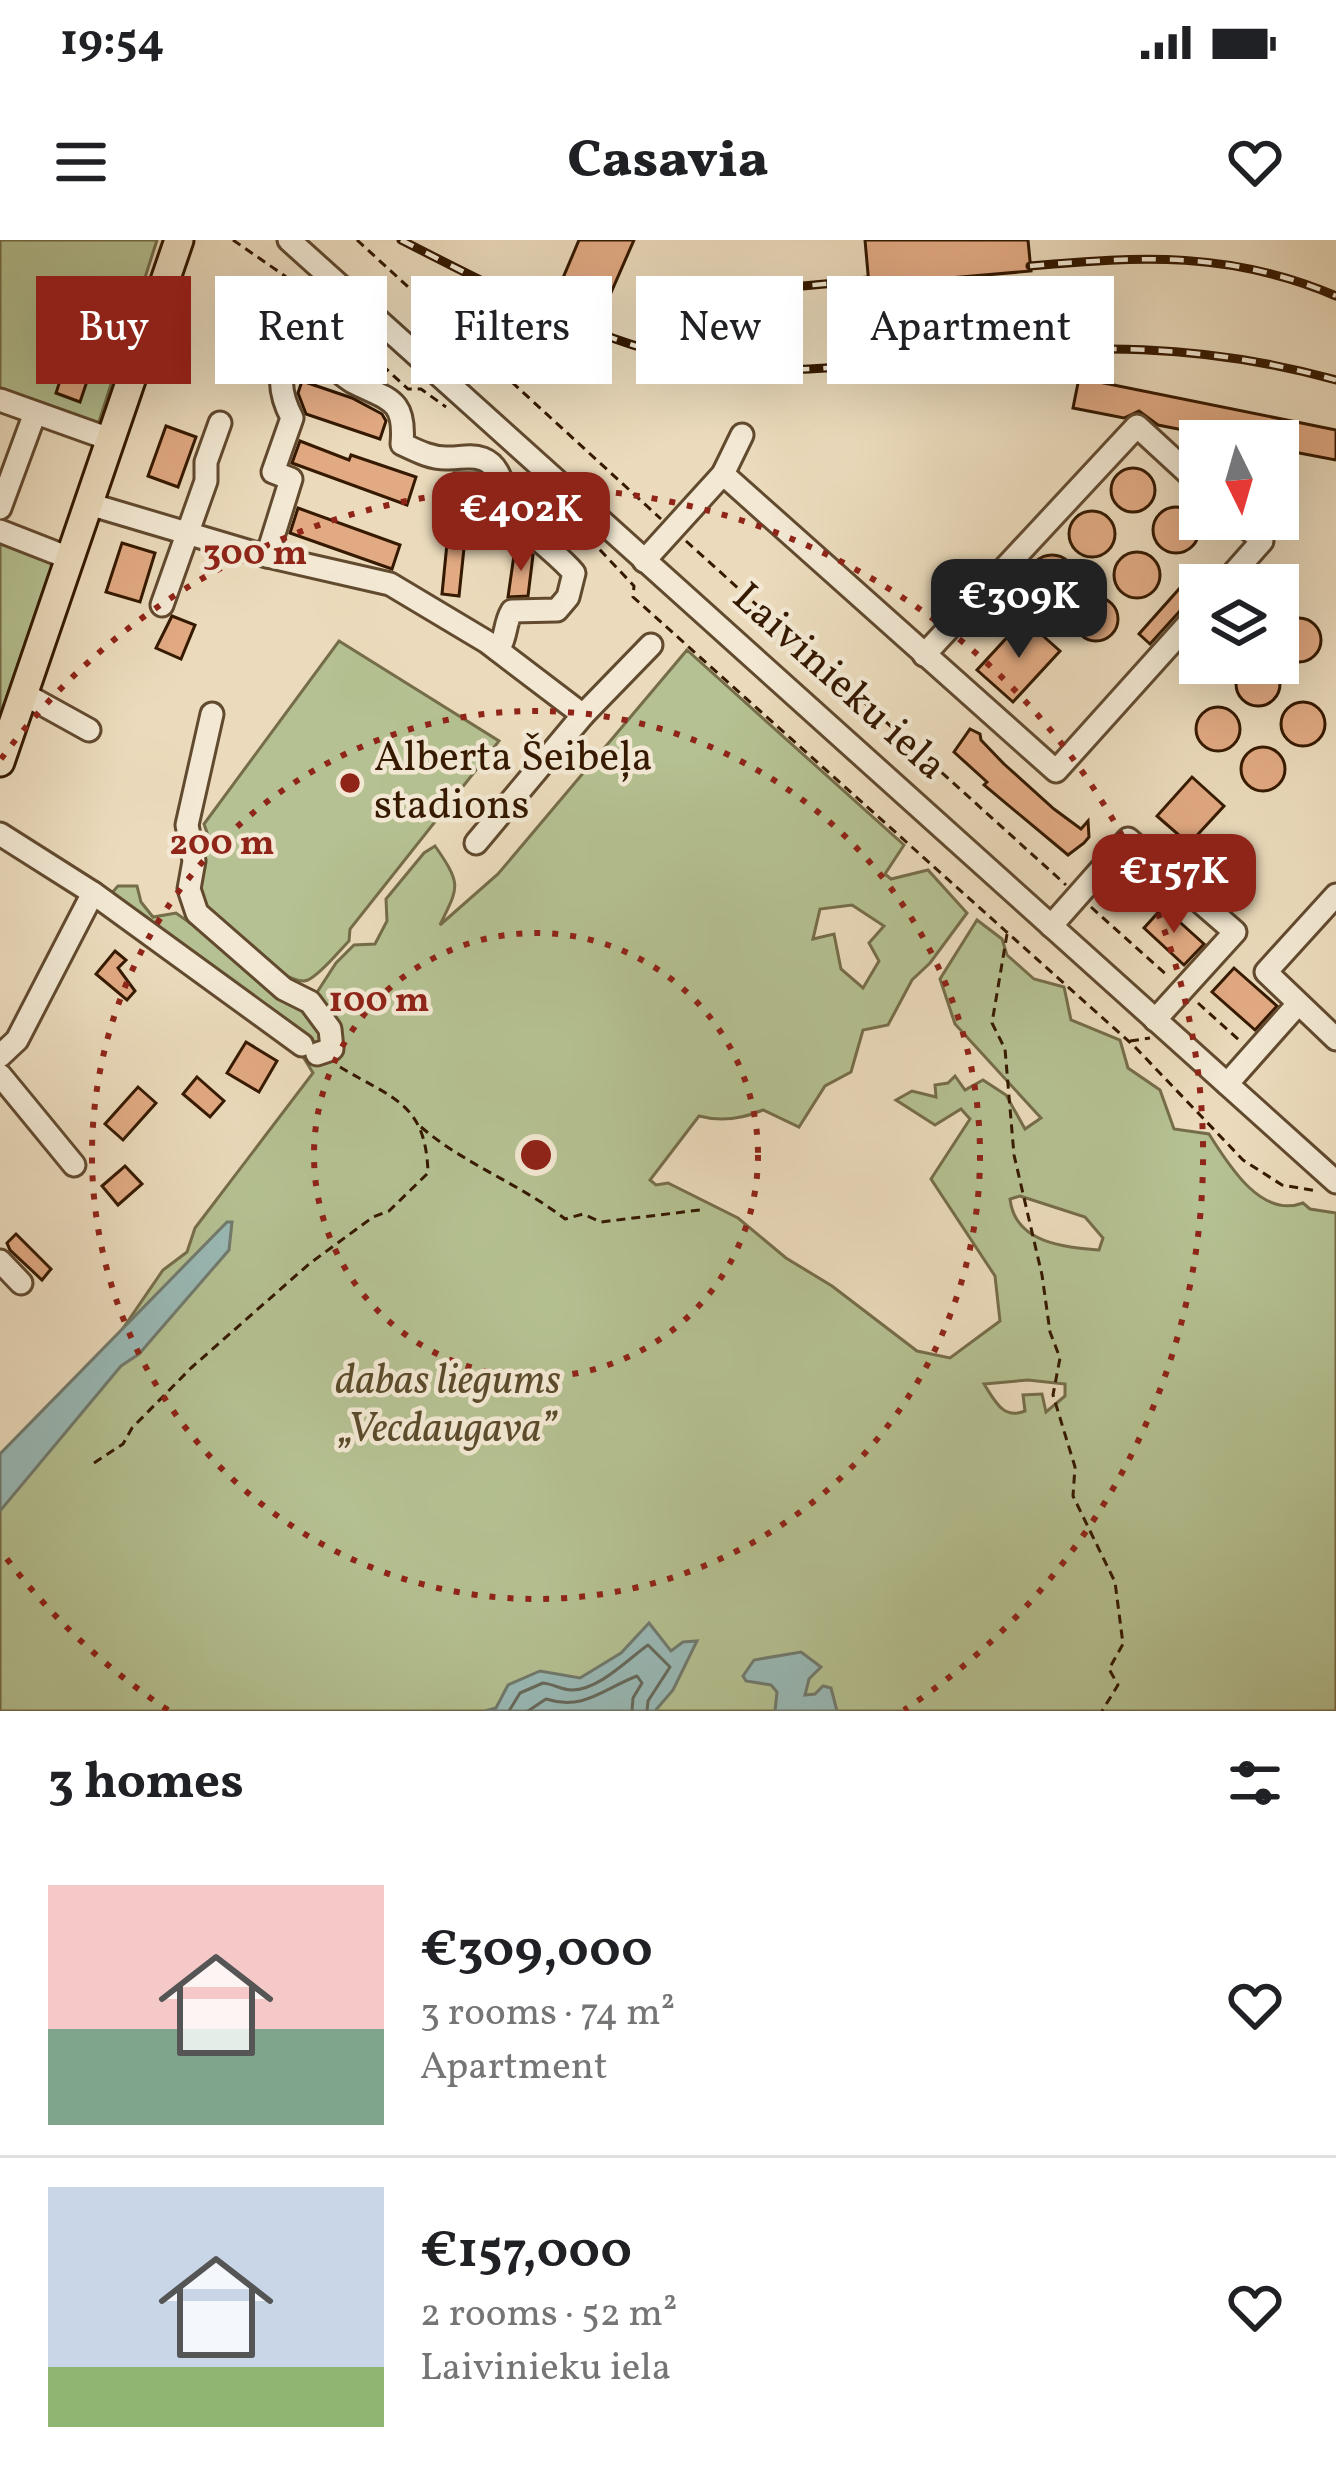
<!DOCTYPE html>
<meta charset="utf-8">
<style>
:root{--surface:#fff;--page:#f2f2f2;--text:#202124;--muted:#757577;--line:#e0e0e0;--accent:#8f2418}
body{margin:0;font-family:Vollkorn,serif;background:var(--page);color:var(--text);height:100vh;display:flex;flex-direction:column;font-size:45px;white-space:nowrap}
*{box-sizing:border-box;margin:0}
p{font-size:39px;color:var(--muted)}
.icon{flex:none;width:66px;height:66px;fill:none;stroke:currentColor;stroke-width:2;stroke-linecap:round;stroke-linejoin:round}
.map{position:relative;height:1471px;overflow:hidden}
.details{display:flex;flex-direction:column;background:var(--surface);flex:1}
.details>*{flex:none}
.banner{position:absolute;left:36px;top:36px;width:1266px;height:108px;display:flex;gap:24px}
.needle{width:78px;rotate:175deg}
.fabs{position:absolute;left:1179px;top:180px;display:grid;gap:24px}
.fabs a{display:grid;place-items:center;width:120px;height:120px;border-radius:0px;background:var(--surface);box-shadow:0 12px 48px #0002;font-size:60px}
.price{position:absolute;translate:-50% -102px;padding:0 27px;border-radius:24px;background:var(--accent);color:#fff;font-size:39px;line-height:78px;filter:drop-shadow(0 3px 6px #0008)}
.price::after{content:'';position:absolute;left:50%;top:72px;width:36px;height:27px;margin-left:-18px;background:inherit;clip-path:polygon(0 0,100% 0,50% 100%)}
.price.current{background:#222;color:#fff}
ul{padding:0;list-style:none}
li{display:flex;align-items:center;gap:36px;height:300px;padding:0 48px}
li+li{border-top:3px solid var(--line)}
li span{display:grid;place-items:center;flex:none;width:336px;height:240px;border-radius:0px;color:#555}
li>.icon{margin-inline-start:auto}
span .icon{width:144px;height:144px;fill:#fffc;stroke-width:1}
li b{font-size:51px}
h2{display:flex;justify-content:space-between;align-items:center;height:144px;padding:0 48px;font-size:51px}
.pill{padding:0 42px;border-radius:0px;background:var(--surface);box-shadow:0 12px 48px #0002;font-size:42px;line-height:108px}
.pill.current{background:var(--accent);color:#fff}
.status{display:flex;justify-content:space-between;align-items:center;height:84px;padding:0 60px;background:var(--surface);direction:ltr}
.status svg{height:33px;fill:currentColor}
header{display:flex;justify-content:space-between;align-items:center;height:156px;padding:0 48px;background:var(--surface);font-size:54px;font-weight:800}
.map>svg:first-child{display:block}
.green{fill:#b5c192;stroke:#756d49;stroke-width:3;fill-rule:evenodd}
.water{fill:#99bab7;stroke:#717a6e;stroke-width:3}
.lines{fill:none;stroke-linecap:round;stroke-linejoin:round}
.shore{stroke:#676a5c;stroke-width:3}
.building{fill:#e2aa83;stroke:#351900;stroke-width:3}
.minor-casing{stroke:#624a2f;stroke-width:27}
.major-casing{stroke:#351900;stroke-width:33}
.path{stroke:#351900;stroke-width:3;stroke-dasharray:9 6;stroke-linecap:butt}
.minor{stroke:#f2e8d3;stroke-width:21}
.major{stroke:#ebdbbc;stroke-width:27}
.rail-casing{stroke:#351900;stroke-width:9}
.rail{stroke:#f2e8d3;stroke-width:4.5;stroke-dasharray:14;stroke-linecap:butt}
.ring{fill:none;stroke:#8f2418;stroke-width:6;stroke-dasharray:6 12}
.poi-dot{fill:#8f2418;stroke:#f2e8d3;stroke-width:4.5}
.labels{text-anchor:middle;dominant-baseline:central;stroke-width:9;stroke-linejoin:round;paint-order:stroke}
.street-label{font-size:42px;fill:#351900;stroke:#f2e8d3}
.poi-label{font-size:42px;fill:#351900;stroke:#f2e8d3;text-anchor:start}
.park-label{font-size:42px;font-style:italic;fill:#5b4b2c;stroke:#f2e8d3}
.centre{fill:#8f2418;stroke:#f2e8d3;stroke-width:6}
.ring-label{font-size:36px;text-anchor:middle;font-weight:bold;fill:#8f2418;stroke:#f2e8d3;stroke-width:9;stroke-linejoin:round;paint-order:stroke}
</style>
<div class="status"><b>19:54</b><svg viewBox="0 0 49 12"><path d="M0 12V9h3v3zM5 12V6h3v6zM10 12V3h3v9zM15 12V0h3v12zM26 1h20v11H26zM47 4h2v5h-2z"/></svg></div>
<header><svg class="icon" aria-label="menu" viewBox="0 0 24 24"><path d="M4 6h16M4 12h16M4 18h16"/></svg>Casavia<svg class="icon" aria-label="heart" viewBox="0 0 24 24"><path d="M12 20l-8-8c-3-5 5-10 8-4 3-6 11-1 8 4z"/></svg></header>
<div class="map">
<svg width="1336" height="1471" viewBox="0 0 1336 1471">
<rect width="100%" height="100%" fill="#ebdbbc"/>
<filter id="stains"><feTurbulence type="fractalNoise" baseFrequency=".00167" numOctaves="4"/><feColorMatrix values="0 0 0 0 .2 0 0 0 0 .09 0 0 0 0 .02 0 0 0 .5 -.17"/></filter>
<radialGradient id="worn" r=".72"><stop offset=".6" stop-color="#630" stop-opacity="0"/><stop offset="1" stop-color="#630" stop-opacity=".3"/></radialGradient>
<!-- green -->
<g class="green">
<polygon points="0,0 157,0 98,185 0,158"/>
<polygon points="0,302 54,321 0,476"/>
<path d="M 339,401 L 499,501 L 350,689 L 349,701 C 338,712 322,733 308,740 C 285,750 198,671 195,648 C 193,632 203,617 211,604 L 204,584 Z"/>
<path d="M 687,410 L 904,605 L 885,634 L 891,639 L 928,630 L 967,673 L 930,723 L 912,740 L 888,785 L 863,790 L 851,832 L 825,846 L 799,887 L 763,870 C 742,879 721,882 699,876 L 650,940 L 656,945 L 668,943 L 738,978 L 786,1018 L 832,1046 L 917,1111 L 950,1118 L 1000,1081 L 995,1036 L 931,939 L 970,879 L 961,869 L 935,885 L 896,860 L 912,851 L 936,857 L 935,845 L 948,843 L 955,836 L 965,850 L 983,840 L 1006,855 L 1025,889 L 1041,878 L 955,784 L 940,739 L 977,680 L 1002,699 L 1007,715 L 1034,739 L 1064,747 L 1071,780 L 1120,800 L 1128,828 L 1160,850 L 1174,889 L 1209,894 C 1228,924 1261,979 1303,963 L 1310,969 L 1336,973 L 1336,1471 L 0,1471 L 0,1220 L 93,1132 L 163,1030 L 187,1012 L 195,988 L 313,833 L 294,802 L 110,655 L 118,646 L 137,646 L 141,662 L 153,677 L 176,673 L 214,700 L 314,757 L 336,723 L 354,705 L 375,704 L 387,681 L 386,659 L 424,613 L 435,606 C 463,646 458,647 440,685 L 498,634 ZM 852,665 L 884,686 L 869,703 L 879,721 L 863,748 L 841,729 L 834,694 L 813,699 L 820,669 ZM 1020,956 L 1085,977 L 1103,998 L 1099,1010 C 1063,1007 1015,1003 1010,959 ZM 1028,1140 L 1065,1144 L 1065,1156 L 1046,1172 L 1042,1154 L 1023,1155 L 1025,1171 C 1003,1180 995,1161 984,1144 Z"/>
</g>
<!-- water -->
<g class="water">
<polygon points="227,982 232,982 229,1010 139,1114 121,1126 0,1271 0,1214"/>
<polygon points="649,1383 671,1411 683,1402 697,1401 673,1450 655,1471 485,1471 496,1468 508,1445 540,1431 580,1438 621,1413"/>
<polygon points="801,1412 821,1427 809,1439 805,1455 815,1454 823,1446 831,1448 837,1471 775,1471 777,1452 771,1445 746,1441 743,1436 754,1420"/>
</g>
<g class="lines">
<!-- shore -->
<g class="shore">
<path d="M 509,1471 L 520,1453 L 543,1443 C 554,1444 561,1450 572,1450 C 599,1450 628,1419 648,1405 L 670,1427 L 648,1461 L 647,1471"/>
<path d="M 528,1471 L 546,1459 C 584,1471 603,1449 637,1436 L 642,1443 L 633,1458 L 632,1471"/>
</g>
</g>
<!-- building -->
<g class="building">
<polygon points="579,0 634,0 606,64 560,45"/>
<polygon points="865,0 1028,0 1031,31 869,45"/>
<polygon points="82,74 107,82 80,162 56,153"/>
<polygon points="1079,138 1336,190 1336,220 1278,209 1278,201 1239,201 1158,185 1139,171 1124,178 1073,168"/>
<polygon points="302,141 352,158 382,174 386,181 380,199 306,174 298,153"/>
<polygon points="166,186 196,197 178,247 148,236"/>
<polygon points="300,201 349,220 351,215 416,237 407,265 292,223"/>
<circle cx="1133" cy="250" r="22"/>
<polygon points="454,233 477,233 486,243 481,291 466,289 459,356 442,354"/>
<circle cx="1176" cy="290" r="23"/>
<polygon points="298,268 400,305 392,329 290,293"/>
<circle cx="1092" cy="294" r="23"/>
<polygon points="122,303 155,313 140,362 106,352"/>
<polygon points="515,308 533,315 528,356 508,357"/>
<circle cx="1137" cy="335" r="23"/>
<circle cx="1052" cy="338" r="23"/>
<polygon points="1188,339 1200,350 1200,356 1189,361 1150,404 1139,394"/>
<circle cx="1096" cy="379" r="22"/>
<polygon points="172,376 195,385 181,419 156,408"/>
<circle cx="1299" cy="400" r="22"/>
<polygon points="1024,379 1060,411 1013,462 977,430"/>
<circle cx="1258" cy="444" r="22"/>
<circle cx="1303" cy="484" r="22"/>
<circle cx="1218" cy="489" r="22"/>
<polygon points="970,489 980,494 981,500 1004,524 1054,569 1081,589 1088,581 1089,597 1084,603 1068,615 984,545 987,542 954,512"/>
<circle cx="1263" cy="529" r="22"/>
<polygon points="1192,537 1224,566 1189,604 1157,576"/>
<polygon points="1163,667 1204,704 1184,725 1144,688"/>
<polygon points="115,711 126,720 118,728 135,751 127,760 96,734"/>
<polygon points="1234,728 1277,766 1255,790 1212,752"/>
<polygon points="246,802 277,821 259,852 227,833"/>
<polygon points="197,837 224,861 210,877 183,854"/>
<polygon points="138,847 156,863 123,900 105,884"/>
<polygon points="125,926 142,944 118,965 102,946"/>
<polygon points="16,994 51,1029 42,1040 10,1010 7,1003"/>
</g>
<g class="lines">
<!-- minor casing -->
<g class="minor-casing">
<g id="minor">
<polyline points="289,0 1336,942"/>
<polyline points="0,160 112,200"/>
<polyline points="723,234 1056,531 1200,371"/>
<polyline points="89,264 254,313 390,344 487,402 583,475 476,603"/>
<polyline points="0,268 35,173"/>
<polyline points="0,291 69,318"/>
<path d="M 267,316 L 291,239 L 273,232 L 292,178 C 279,153 277,131 292,107 C 304,112 318,117 329,124 C 337,129 344,137 353,142 C 388,160 406,158 402,204 C 417,211 430,218 446,218 C 459,219 469,214 483,219 C 504,227 503,257 515,274 C 531,297 556,312 574,333 L 568,357 L 557,370 L 512,371 C 504,384 507,397 498,410"/>
<polyline points="644,321 723,234 742,195"/>
<polyline points="1223,345 1262,301 1238,279"/>
<polyline points="162,365 206,241 206,222 220,183"/>
<polyline points="924,415 1137,186 1200,244"/>
<polyline points="24,454 89,490"/>
<polyline points="212,474 187,585 194,621 189,649 197,673 284,749 310,762 330,789 332,809 317,814"/>
<polyline points="583,475 651,405"/>
<polyline points="0,594 93,653 302,805"/>
<polyline points="1336,655 1266,732 1336,799"/>
<polyline points="1051,686 1128,599 1235,692 1155,780"/>
<polyline points="0,816 17,800 93,653"/>
<polyline points="0,835 74,925"/>
<polyline points="1227,844 1298,764"/>
<polyline points="0,1021 21,1043"/>
</g>
</g>
<!-- major casing -->
<g class="major-casing">
<polyline id="major" points="0,522 179,0"/>
</g>
<!-- path -->
<g class="path">
<polyline points="233,0 285,36 408,149 421,149 446,167"/>
<polyline points="357,0 661,279"/>
<polyline points="569,277 634,346 633,357 1135,807 1243,920 1282,945 1317,951"/>
<polyline points="686,301 1066,645"/>
<polyline points="1091,667 1169,737"/>
<polyline points="1007,694 992,783 1005,809 1014,915 1042,1035 1050,1092 1060,1118 1053,1155 1075,1227 1073,1256 1115,1342 1123,1404 1109,1429 1118,1445 1102,1471"/>
<polyline points="1198,763 1240,801"/>
<polyline points="1130,801 1150,798"/>
<path d="M 421,887 C 464,924 520,944 565,979 L 583,974 L 601,982 L 700,970"/>
<path d="M 94,1223 L 123,1204 L 132,1188 L 191,1128 L 309,1024 L 373,977 L 389,971 L 428,933 C 426,863 393,859 340,827"/>
</g>
<!-- minor -->
<use href="#minor" class="minor"/>
<!-- major -->
<use href="#major" class="major"/>
<!-- rail casing -->
<g class="rail-casing">
<g id="rail">
<path d="M 401,0 C 502,51 609,110 722,126 C 796,136 874,123 948,117 C 1088,105 1199,102 1336,140"/>
<path d="M 1030,26 C 1141,16 1231,11 1336,56"/>
<polyline points="673,58 868,40"/>
</g>
</g>
<!-- rail -->
<use href="#rail" class="rail"/>
</g>
<!-- distance rings -->
<g class="ring">
<circle cx="536" cy="915" r="222"/>
<circle cx="536" cy="915" r="444"/>
<path d="M168 1470A666 666 0 0 1 1 1311M1 519A666 666 0 1 1 904 1470"/>
</g>
<!-- markers -->
<circle class="poi-dot" cx="350" cy="543" r="12"/>
<g class="labels">
<!-- street labels -->
<g class="street-label">
<text transform="translate(838 443) rotate(42)">Laivinieku iela</text>
</g>
<!-- poi labels -->
<g class="poi-label">
<text x="374" y="519">Alberta Šeibeļa<tspan x="374" dy="48">stadions</tspan></text>
</g>
<!-- park labels -->
<g class="park-label">
<text x="448" y="1142">dabas liegums<tspan x="448" dy="48">„Vecdaugava”</tspan></text>
</g>
</g>
<circle cx="536" cy="915" r="18" class="centre"/>
<g class="ring-label">
<text x="255" y="324">300 m</text>
<text x="222" y="614">200 m</text>
<text x="379" y="771">100 m</text>
</g>
<rect width="100%" height="100%" filter="url(#stains)"/>
<rect width="100%" height="100%" fill="url(#worn)"/>
</svg>
<div class="fabs">
<a><svg class="needle" viewBox="-14 -14 28 28"><path d="M0-13l5 13h-10z" fill="#e53935"/><path d="M0 13l5-13h-10z" fill="#757577"/></svg></a>
<a><svg class="icon" aria-label="layers" viewBox="0 0 24 24"><path d="M12 4l9 5-9 5-9-5zM3 14l9 5 9-5"/></svg></a>
</div>
<b class="price" style="left:521px;top:334px">€402K</b>
<b class="price current" style="left:1019px;top:421px">€309K</b>
<b class="price" style="left:1174px;top:696px">€157K</b>
<div class="banner">
<a class="pill current">Buy</a>
<a class="pill">Rent</a>
<a class="pill">Filters</a>
<a class="pill">New</a>
<a class="pill">Apartment</a>
</div>
</div>
<section class="details">
<h2>3 homes<svg class="icon" aria-label="filters" viewBox="0 0 24 24"><path d="M4 7h16M4 17h16"/><circle cx="9" cy="7" r="2"/><circle cx="15" cy="17" r="2"/></svg></h2>
<ul>
<li><span style="background:linear-gradient(#f6c9c9 60%,#7fa58c 0)"><svg class="icon" aria-label="home" viewBox="0 0 24 24"><path d="M3 11l9-7 9 7M6 9v11h12V9"/></svg></span><div><b>€309,000</b><p>3 rooms · 74 m²</p><p>Apartment</p></div><svg class="icon" aria-label="heart" viewBox="0 0 24 24"><path d="M12 20l-8-8c-3-5 5-10 8-4 3-6 11-1 8 4z"/></svg></li>
<li><span style="background:linear-gradient(#c9d6e8 75%,#8fb573 0)"><svg class="icon" aria-label="home" viewBox="0 0 24 24"><path d="M3 11l9-7 9 7M6 9v11h12V9"/></svg></span><div><b>€157,000</b><p>2 rooms · 52 m²</p><p>Laivinieku iela</p></div><svg class="icon" aria-label="heart" viewBox="0 0 24 24"><path d="M12 20l-8-8c-3-5 5-10 8-4 3-6 11-1 8 4z"/></svg></li>
</ul>
</section>
